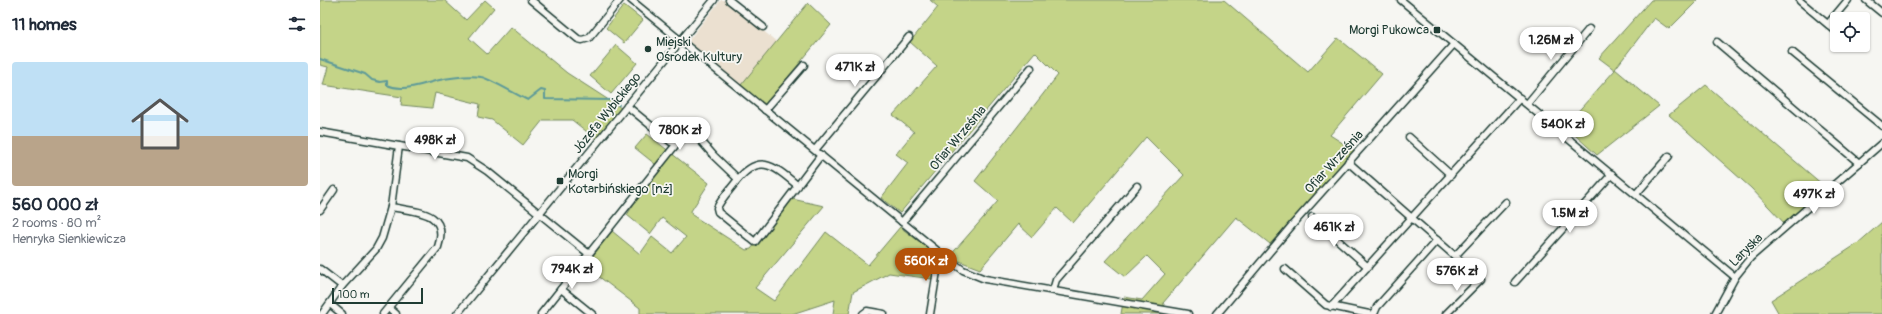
<!DOCTYPE html>
<meta charset="utf-8">
<style>
:root{--surface:#fff;--page:#f6f6f7;--text:#1f2937;--muted:#747a83;--accent:#b45309}
body{margin:0;font-family:Pangolin,sans-serif;background:var(--page);color:var(--text);height:100vh;display:flex;flex-direction:column;font-size:15px;white-space:nowrap}
*{box-sizing:border-box;margin:0}
p{font-size:13px;color:var(--muted)}
.icon{flex:none;width:22px;height:22px;fill:none;stroke:currentColor;stroke-width:2;stroke-linecap:round;stroke-linejoin:round}
.map{position:relative;flex:1;overflow:hidden}
.sheet{display:flex;flex-direction:column;background:var(--surface);width:320px}
.sheet>*{flex:none}
.buttons{position:absolute;left:1510px;top:12px;display:grid;gap:8px}
.buttons a{display:grid;place-items:center;width:40px;height:40px;border-radius:4px;background:var(--surface);box-shadow:0 1px 3px #0004;font-size:20px}
.scale{position:absolute;left:12px;bottom:10px;width:91px;box-sizing:border-box;padding-left:4px;border:2px solid #1f3d34;border-top:0;font-size:11px;line-height:14px;white-space:nowrap;color:#1f3d34;-webkit-text-stroke:3px #f6f6f2;paint-order:stroke}
.price{position:absolute;translate:-50% -34px;padding:0 9px;border-radius:14px;background:#fff;color:#222;font-size:13px;line-height:26px;filter:drop-shadow(0 1px 2px #0008)}
.price::after{content:'';position:absolute;left:50%;top:24px;width:12px;height:9px;margin-left:-6px;background:inherit;clip-path:polygon(0 0,100% 0,50% 100%)}
.price.current{background:var(--accent);color:#fff}
ul{padding:0;list-style:none}
li{display:grid;align-content:center;gap:8px;height:212px;padding:0 12px}
li span{display:grid;place-items:center;height:124px;border-radius:4px;color:#555}
li>.icon{margin-inline-start:auto}
span .icon{width:72px;height:72px;fill:#fffc;stroke-width:1}
li b{font-size:17px}
h2{display:flex;justify-content:space-between;align-items:center;height:48px;padding:0 12px;font-size:17px}
main{display:flex;flex:1;min-height:0}
.map>svg:first-child{display:block}
.built{fill:#ebe0d0}
.green{fill:#c4d488;stroke:#72885e}
.lines{fill:none;stroke-linecap:round;stroke-linejoin:round}
.stream{stroke:#5d9a99;stroke-width:2}
.minor-casing{stroke:#1f3d34;stroke-width:9}
.minor{stroke:#f6f6f2;stroke-width:6}
.poi-dot{fill:#1f3d34;stroke:#f6f6f2;stroke-width:1.5}
.labels{text-anchor:middle;dominant-baseline:central;stroke-width:3.5;stroke-linejoin:round;paint-order:stroke}
.poi-label{font-size:13px;fill:#1f3d34;stroke:#f6f6f2;text-anchor:start}
.street-label{font-size:13px;fill:#1f3d34;stroke:#f6f6f2}
</style>
<main>
<section class="sheet">
<h2>11 homes<svg class="icon" aria-label="filters" viewBox="0 0 24 24"><path d="M4 7h16M4 17h16"/><circle cx="9" cy="7" r="2"/><circle cx="15" cy="17" r="2"/></svg></h2>
<ul>
<li><span style="background:linear-gradient(#bfe0f5 60%,#b9a48a 0)"><svg class="icon" aria-label="home" viewBox="0 0 24 24"><path d="M3 11l9-7 9 7M6 9v11h12V9"/></svg></span><div><b>560 000 zł</b><p>2 rooms · 80 m²</p><p>Henryka Sienkiewicza</p></div></li>
</ul>
</section>
<div class="map">
<svg width="1562" height="314" viewBox="0 0 1562 314">
<rect width="100%" height="100%" fill="#f6f6f2"/>
<filter id="ink" filterUnits="userSpaceOnUse"><feTurbulence type="fractalNoise" baseFrequency=".025" numOctaves="2"/><feDisplacementMap in="SourceGraphic" scale="8" xChannelSelector="R" yChannelSelector="G"/><feConvolveMatrix kernelMatrix="1 2 1 2 8 2 1 2 1" color-interpolation-filters="sRGB"/></filter>
<g filter="url(#ink)">
<!-- built -->
<polygon class="built" points="401,0 405,0 457,42 421,87 368,41"/>
<!-- green -->
<g class="green">
<polygon points="0,0 124,0 146,20 165,0 174,8 149,38 167,54 191,27 247,73 301,108 276,139 252,120 223,120 203,145 172,120 158,117 160,104 115,93 112,108 81,105 82,97 3,85 8,67 0,65"/>
<polygon points="610,0 904,0 988,72 1018,38 1062,74 1010,135 1035,151 950,244 916,217 843,303 850,314 801,314 804,297 822,300 845,274 827,256 805,277 785,261 864,175 826,137 753,223 737,208 712,237 698,224 660,269 629,257 678,201 655,181 738,75 715,52 580,213 561,198 588,163 576,154 594,132 573,115 617,66 590,42 618,7"/>
<polygon points="1331,0 1378,0 1349,29 1334,18 1295,69 1339,106 1277,155 1245,126 1295,70 1279,58"/>
<polygon points="488,3 511,25 445,105 421,85"/>
<polygon points="304,5 323,20 304,43 286,28"/>
<polygon points="296,45 317,63 291,94 270,76"/>
<polygon points="1386,85 1503,185 1466,225 1431,188 1349,115"/>
<polygon points="327,134 389,183 371,211 372,215 426,250 431,249 472,199 504,206 435,288 454,301 506,232 548,265 580,227 616,254 612,279 569,273 533,292 529,314 513,314 515,300 472,314 320,314 320,308 265,266 292,231 320,254 332,237 352,253 366,237 342,218 330,234 307,215 335,169 335,164 315,148"/>
<polygon points="1562,222 1562,314 1459,314 1451,300 1537,244"/>
</g>
<g class="lines">
<!-- stream -->
<path class="stream" d="M 0,59 L 45,74 L 52,80 L 60,82 L 67,81 L 67,85 C 82,92 99,85 115,81 C 129,78 147,75 161,77 C 167,77 200,97 208,100 L 221,90 L 225,91 L 225,99 L 292,100 L 299,105"/>
<!-- minor casing -->
<g class="minor-casing">
<g id="minor">
<polyline points="211,0 258,39 262,40 269,38 300,0"/>
<polyline points="311,0 620,253 643,270 665,279 868,314"/>
<polyline points="409,0 443,27"/>
<polyline points="1081,0 1415,277"/>
<polyline points="1546,0 1562,13"/>
<polyline points="1480,1 1517,32"/>
<polyline points="1508,24 1528,0"/>
<polyline points="1397,42 1539,163"/>
<polyline points="1472,52 1562,126"/>
<polyline points="1207,104 1269,29"/>
<polyline points="307,106 351,142 358,142 369,133 375,134 394,156 418,179"/>
<polyline points="445,110 484,65"/>
<polyline points="0,132 147,158 167,171 269,254"/>
<polyline points="1089,137 1131,175"/>
<polyline points="495,150 589,37"/>
<polyline points="1028,162 1161,279 1126,314"/>
<path d="M 478,186 C 453,165 439,152 415,183 C 409,191 401,199 397,208 L 398,212 L 435,242 L 501,155"/>
<polyline points="1316,194 1349,156"/>
<polyline points="0,210 14,190"/>
<polyline points="992,217 1048,267"/>
<polyline points="582,222 711,68"/>
<polyline points="1135,256 1186,202"/>
<polyline points="0,269 22,286"/>
<polyline points="965,269 1006,305 1049,314"/>
<polyline points="1195,282 1292,174"/>
<polyline points="241,289 272,314"/>
<polyline points="733,290 736,280 817,186"/>
<polyline points="10,304 22,314"/>
<polyline points="1011,307 1200,98"/>
<polyline points="69,308 76,314"/>
<polyline points="2,314 22,286 56,249 62,238 71,207 79,146"/>
<path d="M 63,314 L 118,247 C 130,211 96,212 71,207"/>
<polyline points="137,314 394,0"/>
<polyline points="221,314 358,142"/>
<polyline points="543,314 547,311 564,314"/>
<polyline points="610,314 620,253"/>
<polyline points="897,314 974,223 1134,44"/>
<polyline points="1054,314 1057,307 1117,240"/>
<polyline points="1395,314 1415,277 1431,257 1562,143"/>
</g>
</g>
<!-- minor -->
<use href="#minor" class="minor"/>
</g>
</g>
<!-- markers -->
<g class="poi-dot">
<rect x="1113" y="26" width="8" height="8" rx="2"/>
<circle cx="328" cy="49" r="4"/>
<rect x="236" y="177" width="8" height="8" rx="2"/>
</g>
<g class="labels">
<!-- poi labels -->
<g class="poi-label">
<text x="1109" y="30" text-anchor="end">Morgi Pukowca</text>
<text x="336" y="42">Miejski<tspan x="336" dy="15">Ośrodek Kultury</tspan></text>
<text x="248" y="174">Morgi<tspan x="248" dy="15">Kotarbińskiego [nż]</tspan></text>
</g>
<!-- street labels -->
<g class="street-label">
<text transform="translate(287 113) rotate(-51)">Józefa Wybickiego</text>
<text transform="translate(638 138) rotate(-50)">Ofiar Września</text>
<text transform="translate(1014 162) rotate(-48)">Ofiar Września</text>
<text transform="translate(1426 250) rotate(-45)">Laryska</text>
</g>
</g>
</svg>
<div class="buttons">
<a><svg class="icon" aria-label="locate" viewBox="0 0 24 24"><circle cx="12" cy="12" r="6"/><path d="M12 2v4M12 18v4M2 12h4M18 12h4"/></svg></a>
</div>
<div class="scale">100 m</div>
<b class="price" style="left:1231px;top:61px">1.26M zł</b>
<b class="price" style="left:535px;top:88px">471K zł</b>
<b class="price" style="left:1243px;top:145px">540K zł</b>
<b class="price" style="left:360px;top:151px">780K zł</b>
<b class="price" style="left:115px;top:161px">498K zł</b>
<b class="price" style="left:1494px;top:215px">497K zł</b>
<b class="price" style="left:1250px;top:234px">1.5M zł</b>
<b class="price" style="left:1014px;top:248px">461K zł</b>
<b class="price current" style="left:606px;top:282px">560K zł</b>
<b class="price" style="left:252px;top:290px">794K zł</b>
<b class="price" style="left:1137px;top:292px">576K zł</b>
</div>
</main>
